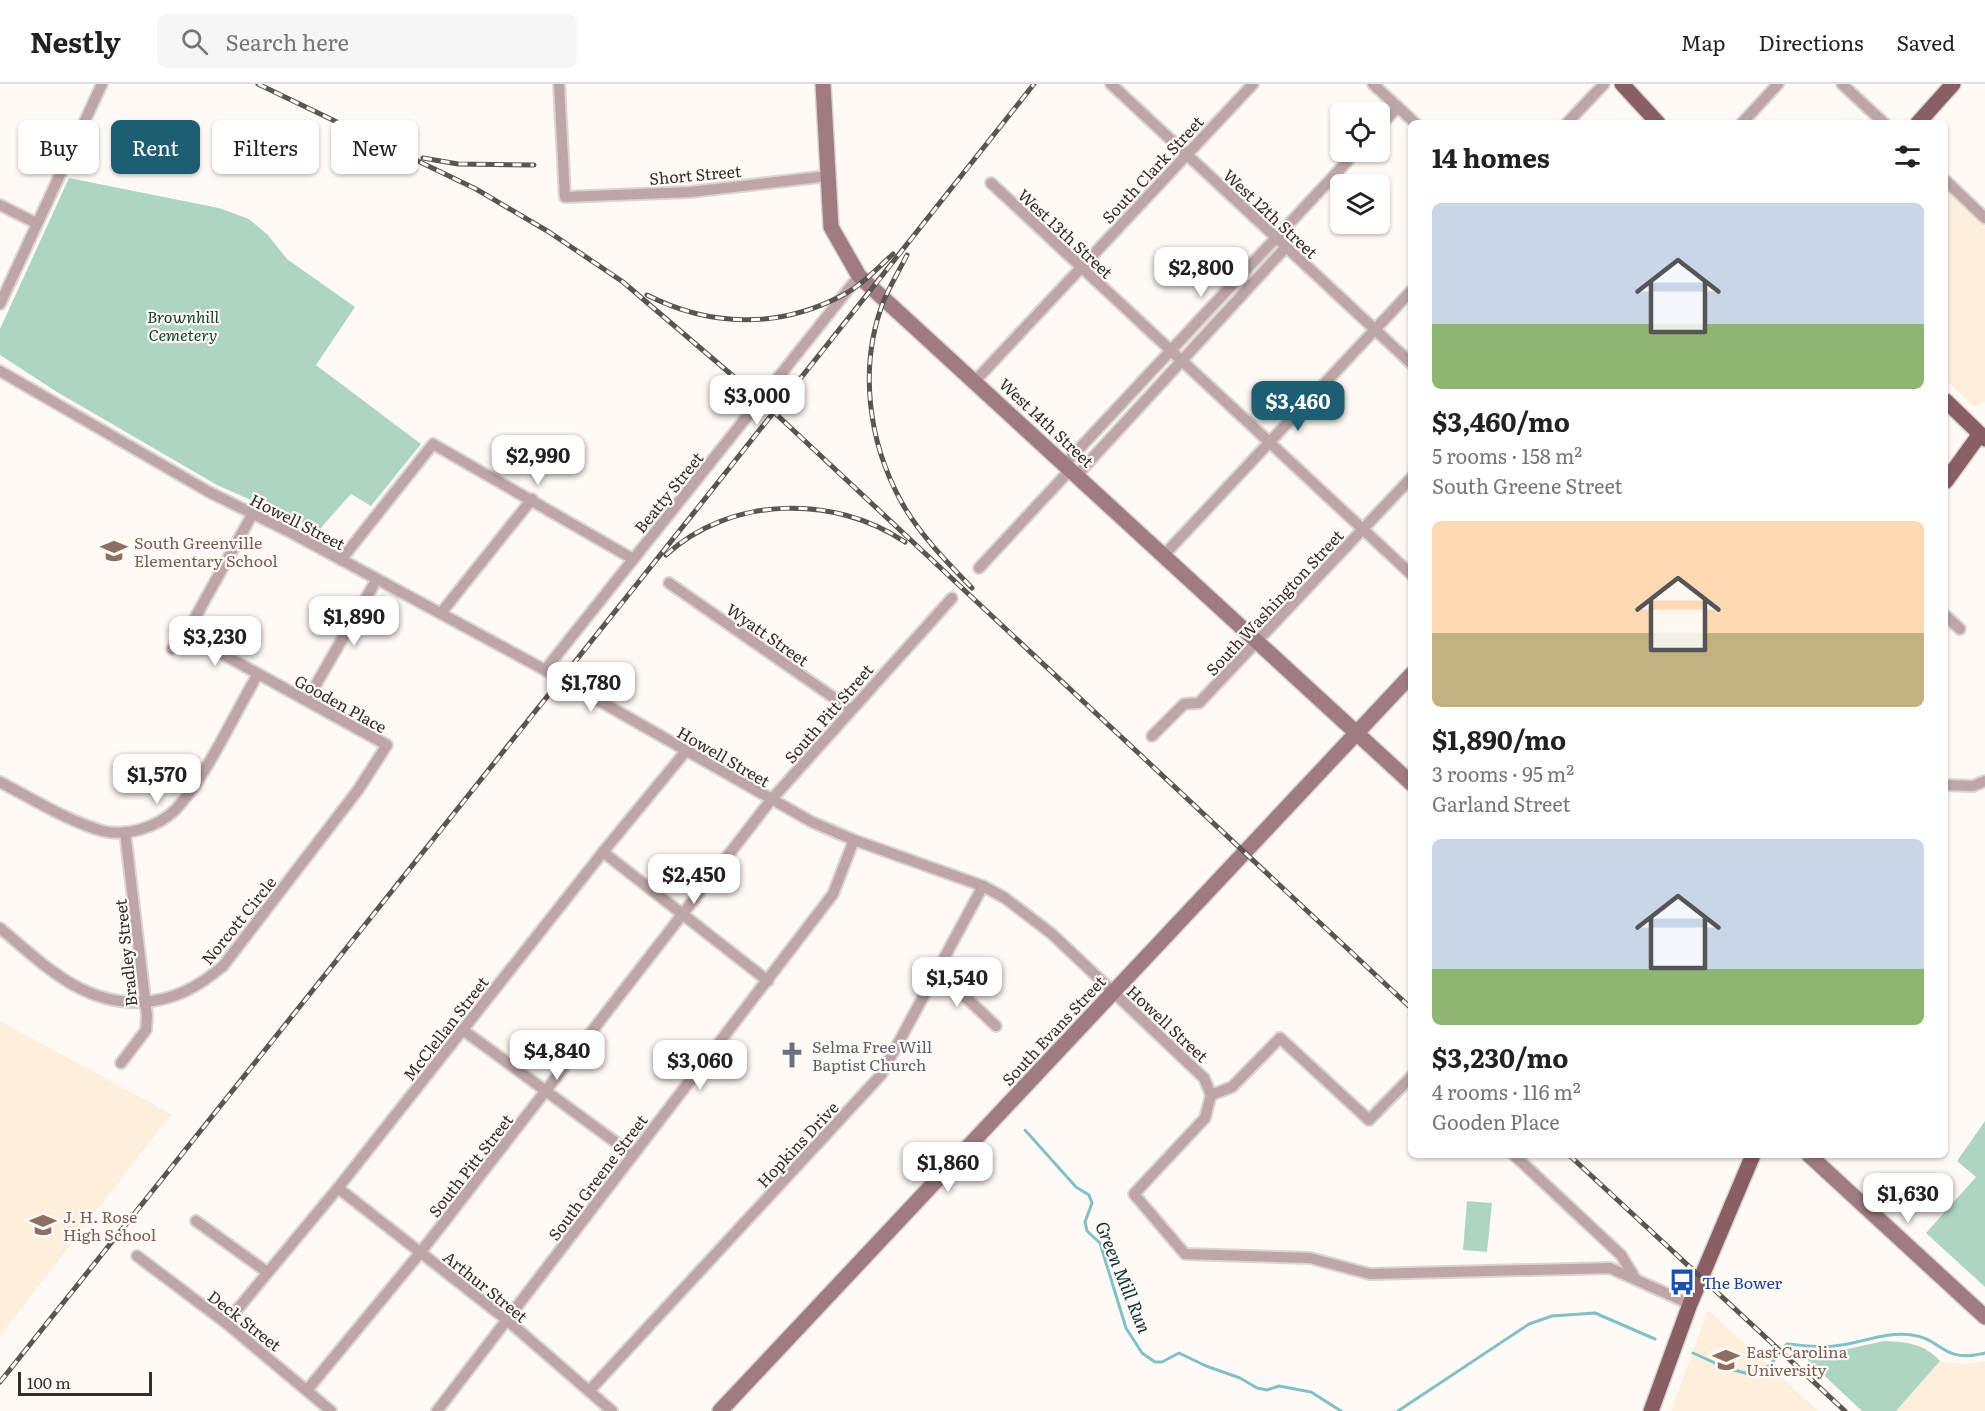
<!DOCTYPE html>
<meta charset="utf-8">
<style>
:root{--surface:#fff;--page:#f6f6f6;--text:#222;--muted:#767676;--line:#e0e0e0;--accent:#1d5e73}
body{margin:0;font-family:Literata,serif;background:var(--page);color:var(--text);height:100vh;display:flex;flex-direction:column;font-size:22px;white-space:nowrap}
*{box-sizing:border-box;margin:0}
p{font-size:20px;color:var(--muted)}
.icon{flex:none;width:33px;height:33px;fill:none;stroke:currentColor;stroke-width:2;stroke-linecap:round;stroke-linejoin:round}
.map{position:relative;flex:1;overflow:hidden}
.details{position:absolute;left:1408px;top:36px;width:540px;height:1038px;display:flex;flex-direction:column;background:var(--surface);border-radius:9px;box-shadow:0 2px 4px #0004}
.details>*{flex:none}
.hud{position:absolute;left:18px;top:36px;width:570px;height:54px;display:flex;gap:12px}
.tools{position:absolute;left:1330px;top:18px;display:grid;gap:12px}
.tools a{display:grid;place-items:center;width:60px;height:60px;border-radius:9px;background:var(--surface);box-shadow:0 2px 4px #0004;font-size:30px}
.scale{position:absolute;left:18px;bottom:15px;width:134px;box-sizing:border-box;padding-left:6px;border:3px solid #332e2a;border-top:0;font-size:16px;line-height:21px;white-space:nowrap;color:#332e2a;-webkit-text-stroke:4px #fffaf5;paint-order:stroke}
.price{position:absolute;translate:-50% -51px;padding:0 14px;border-radius:12px;background:#fff;color:#222;font-size:20px;line-height:39px;filter:drop-shadow(0 2px 3px #0008)}
.price::after{content:'';position:absolute;left:50%;top:36px;width:18px;height:14px;margin-left:-9px;background:inherit;clip-path:polygon(0 0,100% 0,50% 100%)}
.price.active{background:var(--accent);color:#fff}
ul{padding:0;list-style:none}
li{display:grid;align-content:center;gap:12px;height:318px;padding:0 24px}
li span{display:grid;place-items:center;height:186px;border-radius:9px;color:#555}
li>.icon{margin-inline-start:auto}
span .icon{width:108px;height:108px;fill:#fffc;stroke-width:1}
li b{font-size:26px}
h2{display:flex;justify-content:space-between;align-items:center;height:72px;padding:0 24px;font-size:26px}
.chip{padding:0 21px;border-radius:9px;background:var(--surface);box-shadow:0 2px 4px #0004;font-size:21px;line-height:54px}
.chip.active{background:var(--accent);color:#fff}
header{display:flex;align-items:center;gap:36px;box-sizing:border-box;height:84px;padding:0 30px;background:var(--surface);border-bottom:2px solid var(--line)}
header strong{font-size:28px}
nav{display:flex;gap:33px;margin-inline-start:auto;font-size:21px}
.search{width:420px;height:54px;background:var(--page);display:flex;align-items:center;gap:15px;box-sizing:border-box;padding:0 21px;border-radius:9px;color:var(--muted);font-size:22px}
.map>svg:first-child{display:block}
.education{fill:#feeedc}
.green{fill:#aed5c2}
.lines{fill:none;stroke-linecap:round;stroke-linejoin:round}
.stream{stroke:#81c0c7;stroke-width:3}
.street-casing{stroke:#dad5d0;stroke-width:14}
.secondary-casing{stroke:#dad5d0;stroke-width:18}
.primary-casing{stroke:#dad5d0;stroke-width:18}
.street{stroke:#bea5a7;stroke-width:10}
.secondary{stroke:#a07c80;stroke-width:15}
.primary{stroke:#895f63;stroke-width:15}
.rail-casing{stroke:#5a5551;stroke-width:5}
.rail{stroke:#fffaf5;stroke-width:3;stroke-dasharray:9;stroke-linecap:butt}
.labels{text-anchor:middle;dominant-baseline:central;stroke-width:4.5;stroke-linejoin:round;paint-order:stroke}
.street-label{font-size:16px;fill:#332e2a;stroke:#fffaf5}
.park-label{font-size:16px;font-style:italic;fill:#103c2c;stroke:#fffaf5}
.education-label{font-size:16px;fill:#785e54;stroke:#fffaf5;text-anchor:start}
.worship-label{font-size:16px;fill:#5b616d;stroke:#fffaf5;text-anchor:start}
.transit-label{font-size:16px;fill:#164399;stroke:#fffaf5;text-anchor:start}
.water-label{font-size:18px;font-style:italic;fill:#113235;stroke:#fffaf5}
</style>
<header>
<strong>Nestly</strong>
<div class="search"><svg class="icon" aria-label="search" viewBox="0 0 24 24"><circle cx="10" cy="10" r="6"/><path d="M15 15l6 6"/></svg>Search here</div>
<nav><a>Map</a><a>Directions</a><a>Saved</a></nav>
</header>
<div class="map">
<svg width="1985" height="1327" viewBox="0 0 1985 1327">
<rect width="100%" height="100%" fill="#fffaf5"/>
<!-- education -->
<g class="education">
<polygon points="1946,105 1985,142 1985,318 1973,322 1946,296"/>
<polygon points="0,937 171,1030 0,1252"/>
<polygon points="1708,1226 1818,1327 1671,1327"/>
<polygon points="1940,1277 1965,1280 1985,1277 1985,1327 1896,1327"/>
</g>
<!-- green -->
<g class="green">
<polygon points="69,94 219,124 249,135 268,151 287,175 355,223 316,281 421,360 371,422 351,410 319,446 217,401 57,308 0,271 0,245"/>
<polygon points="1985,1037 1985,1203 1926,1149 1976,1093 1957,1077"/>
<polygon points="1467,1117 1492,1119 1487,1168 1463,1166"/>
<path d="M 1884,1257 C 1906,1258 1924,1259 1940,1277 L 1896,1327 L 1862,1327 L 1799,1268 L 1829,1269 Z"/>
</g>
<g class="lines">
<!-- stream -->
<g class="stream">
<polyline points="1025,1046 1076,1103 1089,1111 1092,1119 1085,1138 1087,1147 1100,1159 1126,1244 1142,1269 1155,1278 1162,1278 1179,1269 1206,1282 1240,1294 1257,1304 1267,1306 1279,1302 1311,1308 1341,1327"/>
<path d="M 1693,1269 L 1726,1284 L 1753,1291 L 1770,1281 L 1787,1260 C 1802,1261 1819,1264 1834,1262 C 1860,1260 1885,1247 1912,1251 C 1943,1255 1942,1280 1985,1269"/>
<polyline points="1398,1327 1529,1240 1552,1232 1595,1229 1655,1255"/>
</g>
<!-- street casing -->
<g class="street-casing">
<g id="street">
<polyline points="559,0 565,113 690,108 828,92"/>
<polyline points="1111,0 1412,280"/>
<polyline points="1373,0 1415,39"/>
<polyline points="1842,0 1884,39"/>
<polyline points="1567,39 1604,0"/>
<polyline points="1742,39 1778,0"/>
<polyline points="1380,42 1398,23"/>
<polyline points="1946,97 1985,134"/>
<polyline points="991,99 1412,491"/>
<polyline points="0,121 36,139"/>
<polyline points="0,220 102,0"/>
<polyline points="0,287 209,408 292,449 545,586 812,738 854,756 983,802 1005,814 1052,850 1204,994 1211,1011 1205,1034 1134,1110 1185,1170 1310,1174 1370,1190 1610,1184 1690,1220"/>
<polyline points="976,296 1253,0"/>
<polyline points="1065,380 1356,68"/>
<polyline points="1077,391 1286,163"/>
<polyline points="1164,471 1412,206"/>
<polyline points="341,476 433,360 633,475"/>
<polyline points="979,484 1071,385"/>
<polyline points="669,499 850,625"/>
<polyline points="441,529 532,415"/>
<polyline points="1946,532 1960,545"/>
<polyline points="172,565 186,550 252,431"/>
<polyline points="545,586 859,192"/>
<polyline points="307,616 377,495"/>
<polyline points="1152,652 1184,620 1199,619 1412,393"/>
<path d="M 0,698 C 33,715 67,737 103,747 C 126,753 158,743 175,726 C 205,695 235,629 258,590"/>
<polyline points="1946,701 1973,702 1985,697"/>
<polyline points="603,768 768,897"/>
<path d="M 0,844 C 43,880 82,921 142,918 C 175,916 198,903 223,882 L 358,706 L 387,661 L 186,550"/>
<polyline points="937,886 996,942"/>
<polyline points="463,946 633,1071"/>
<polyline points="121,979 146,946 147,932 125,748"/>
<polyline points="1211,1011 1232,1003 1280,954 1369,1036 1412,992"/>
<polyline points="1514,1071 1621,1171 1635,1194"/>
<polyline points="338,1104 507,1236 612,1327"/>
<polyline points="196,1137 267,1188"/>
<polyline points="137,1172 226,1239 331,1327"/>
<polyline points="226,1239 338,1104 603,768 686,667"/>
<polyline points="308,1305 420,1169 771,716 952,514"/>
<polyline points="589,1307 881,991 983,802"/>
<polyline points="437,1327 833,810 854,756"/>
</g>
</g>
<!-- secondary casing -->
<g class="secondary-casing">
<g id="secondary">
<polyline points="823,0 831,143 859,192 1412,700"/>
<polyline points="1809,1071 1985,1233"/>
<polyline points="720,1327 1412,590"/>
</g>
</g>
<!-- primary casing -->
<g class="primary-casing">
<g id="primary">
<polyline points="1622,0 1658,39"/>
<polyline points="1918,39 1953,0"/>
<polyline points="1946,317 1985,355"/>
<polyline points="1946,397 1980,350"/>
<polyline points="1651,1327 1690,1220 1753,1071"/>
</g>
</g>
<!-- street -->
<use href="#street" class="street"/>
<!-- secondary -->
<use href="#secondary" class="secondary"/>
<!-- primary -->
<use href="#primary" class="primary"/>
<!-- rail casing -->
<g class="rail-casing">
<g id="rail">
<polyline points="258,0 476,105 549,148 623,198 760,315 1412,925"/>
<polyline points="423,74 458,80 534,81"/>
<path d="M 907,171 C 900,185 891,200 884,216 C 858,282 868,358 902,419 C 920,451 947,478 972,504"/>
<path d="M 647,211 C 710,243 779,245 843,211 C 862,201 878,184 893,170"/>
<path d="M 666,471 C 730,412 834,410 905,458"/>
<polyline points="1569,1071 1845,1327"/>
<path d="M 0,1298 C 345,866 691,434 1034,0"/>
</g>
</g>
<!-- rail -->
<use href="#rail" class="rail"/>
</g>
<!-- icons -->
<defs>
<g id="school-bare" transform="scale(2.07)"><path d="M0-5L7-2L0 1L-7-2ZM-4 1L0 2.5L4 1V4Q0 6-4 4Z" fill="#8d6e63" stroke="#fffaf5" stroke-width="2.5" paint-order="stroke"/></g>
<g id="church-bare" transform="scale(2.07)"><path d="M-1.2-6h2.4v3.5h3.3v2.4h-3.3V6h-2.4V-.1h-3.3v-2.4h3.3Z" fill="#6b7280" stroke="#fffaf5" stroke-width="2.5" paint-order="stroke"/></g>
<g id="bus-bare" transform="scale(2.07)"><path d="M-5-6H5V4H4V6H2V4H-2V6H-4V4H-5ZM-3.5-4V0h7V-4ZM-3.5 1.2v1.5H-2V1.2ZM2 1.2v1.5H3.5V1.2Z" fill="#1a4fb4" stroke="#fffaf5" stroke-width="2.5" paint-order="stroke"/></g>
<g id="university-bare" transform="scale(2.07)"><path d="M0-5L7-2L0 1L-7-2ZM-4 1L0 2.5L4 1V4Q0 6-4 4Z" fill="#8d6e63" stroke="#fffaf5" stroke-width="2.5" paint-order="stroke"/></g>
</defs>
<g fill-rule="evenodd">
<use href="#school-bare" x="114" y="467"/>
<use href="#church-bare" x="792" y="971"/>
<use href="#school-bare" x="43" y="1141"/>
<use href="#bus-bare" x="1682" y="1198"/>
<use href="#university-bare" x="1726" y="1276"/>
</g>
<g class="labels">
<!-- street labels -->
<g class="street-label">
<text transform="translate(1152 85) rotate(-47)">South Clark Street</text>
<text transform="translate(695 90) rotate(-5)">Short Street</text>
<text transform="translate(1271 129) rotate(43)">West 12th Street</text>
<text transform="translate(1066 149) rotate(43)">West 13th Street</text>
<text transform="translate(1047 338) rotate(43)">West 14th Street</text>
<text transform="translate(668 408) rotate(-51)">Beatty Street</text>
<text transform="translate(298 437) rotate(27)">Howell Street</text>
<text transform="translate(1274 518) rotate(-47)">South Washington Street</text>
<text transform="translate(768 550) rotate(35)">Wyatt Street</text>
<text transform="translate(341 619) rotate(29)">Gooden Place</text>
<text transform="translate(828 629) rotate(-49)">South Pitt Street</text>
<text transform="translate(724 672) rotate(30)">Howell Street</text>
<text transform="translate(238 836) rotate(-51)">Norcott Circle</text>
<text transform="translate(125 869) rotate(-96)">Bradley Street</text>
<text transform="translate(1168 939) rotate(43)">Howell Street</text>
<text transform="translate(445 944) rotate(-52)">McClellan Street</text>
<text transform="translate(1053 946) rotate(-47)">South Evans Street</text>
<text transform="translate(797 1060) rotate(-47)">Hopkins Drive</text>
<text transform="translate(470 1081) rotate(-52)">South Pitt Street</text>
<text transform="translate(597 1093) rotate(-53)">South Greene Street</text>
<text transform="translate(486 1202) rotate(39)">Arthur Street</text>
<text transform="translate(245 1236) rotate(38)">Deck Street</text>
</g>
<!-- park labels -->
<g class="park-label">
<text x="183" y="232">Brownhill<tspan x="183" dy="18">Cemetery</tspan></text>
</g>
<!-- education labels -->
<g class="education-label">
<text x="134" y="458">South Greenville<tspan x="134" dy="18">Elementary School</tspan></text>
<text x="63" y="1132">J. H. Rose<tspan x="63" dy="18">High School</tspan></text>
<text x="1746" y="1267">East Carolina<tspan x="1746" dy="18">University</tspan></text>
</g>
<!-- worship labels -->
<g class="worship-label">
<text x="812" y="962">Selma Free Will<tspan x="812" dy="18">Baptist Church</tspan></text>
</g>
<!-- transit labels -->
<g class="transit-label">
<text x="1702" y="1198">The Bower</text>
</g>
<!-- water labels -->
<g class="water-label">
<text transform="translate(1124 1193) rotate(68)">Green Mill Run</text>
</g>
</g>
</svg>
<div class="tools">
<a><svg class="icon" aria-label="locate" viewBox="0 0 24 24"><circle cx="12" cy="12" r="6"/><path d="M12 2v4M12 18v4M2 12h4M18 12h4"/></svg></a>
<a><svg class="icon" aria-label="layers" viewBox="0 0 24 24"><path d="M12 4l9 5-9 5-9-5zM3 14l9 5 9-5"/></svg></a>
</div>
<div class="scale">100 m</div>
<b class="price" style="left:1201px;top:214px">$2,800</b>
<b class="price" style="left:757px;top:342px">$3,000</b>
<b class="price active" style="left:1298px;top:348px">$3,460</b>
<b class="price" style="left:538px;top:402px">$2,990</b>
<b class="price" style="left:354px;top:563px">$1,890</b>
<b class="price" style="left:215px;top:583px">$3,230</b>
<b class="price" style="left:591px;top:629px">$1,780</b>
<b class="price" style="left:157px;top:721px">$1,570</b>
<b class="price" style="left:694px;top:821px">$2,450</b>
<b class="price" style="left:957px;top:924px">$1,540</b>
<b class="price" style="left:557px;top:997px">$4,840</b>
<b class="price" style="left:700px;top:1007px">$3,060</b>
<b class="price" style="left:948px;top:1109px">$1,860</b>
<b class="price" style="left:1908px;top:1140px">$1,630</b>
<div class="hud">
<a class="chip">Buy</a>
<a class="chip active">Rent</a>
<a class="chip">Filters</a>
<a class="chip">New</a>
</div>
<section class="details">
<h2>14 homes<svg class="icon" aria-label="filters" viewBox="0 0 24 24"><path d="M4 7h16M4 17h16"/><circle cx="9" cy="7" r="2"/><circle cx="15" cy="17" r="2"/></svg></h2>
<ul>
<li><span style="background:linear-gradient(#c9d6e8 65%,#8fb573 0)"><svg class="icon" aria-label="home" viewBox="0 0 24 24"><path d="M3 11l9-7 9 7M6 9v11h12V9"/></svg></span><div><b>$3,460/mo</b><p>5 rooms · 158 m²</p><p>South Greene Street</p></div></li>
<li><span style="background:linear-gradient(#ffd9b3 60%,#c2b280 0)"><svg class="icon" aria-label="home" viewBox="0 0 24 24"><path d="M3 11l9-7 9 7M6 9v11h12V9"/></svg></span><div><b>$1,890/mo</b><p>3 rooms · 95 m²</p><p>Garland Street</p></div></li>
<li><span style="background:linear-gradient(#c9d6e8 70%,#8fb573 0)"><svg class="icon" aria-label="home" viewBox="0 0 24 24"><path d="M3 11l9-7 9 7M6 9v11h12V9"/></svg></span><div><b>$3,230/mo</b><p>4 rooms · 116 m²</p><p>Gooden Place</p></div></li>
</ul>
</section>
</div>
